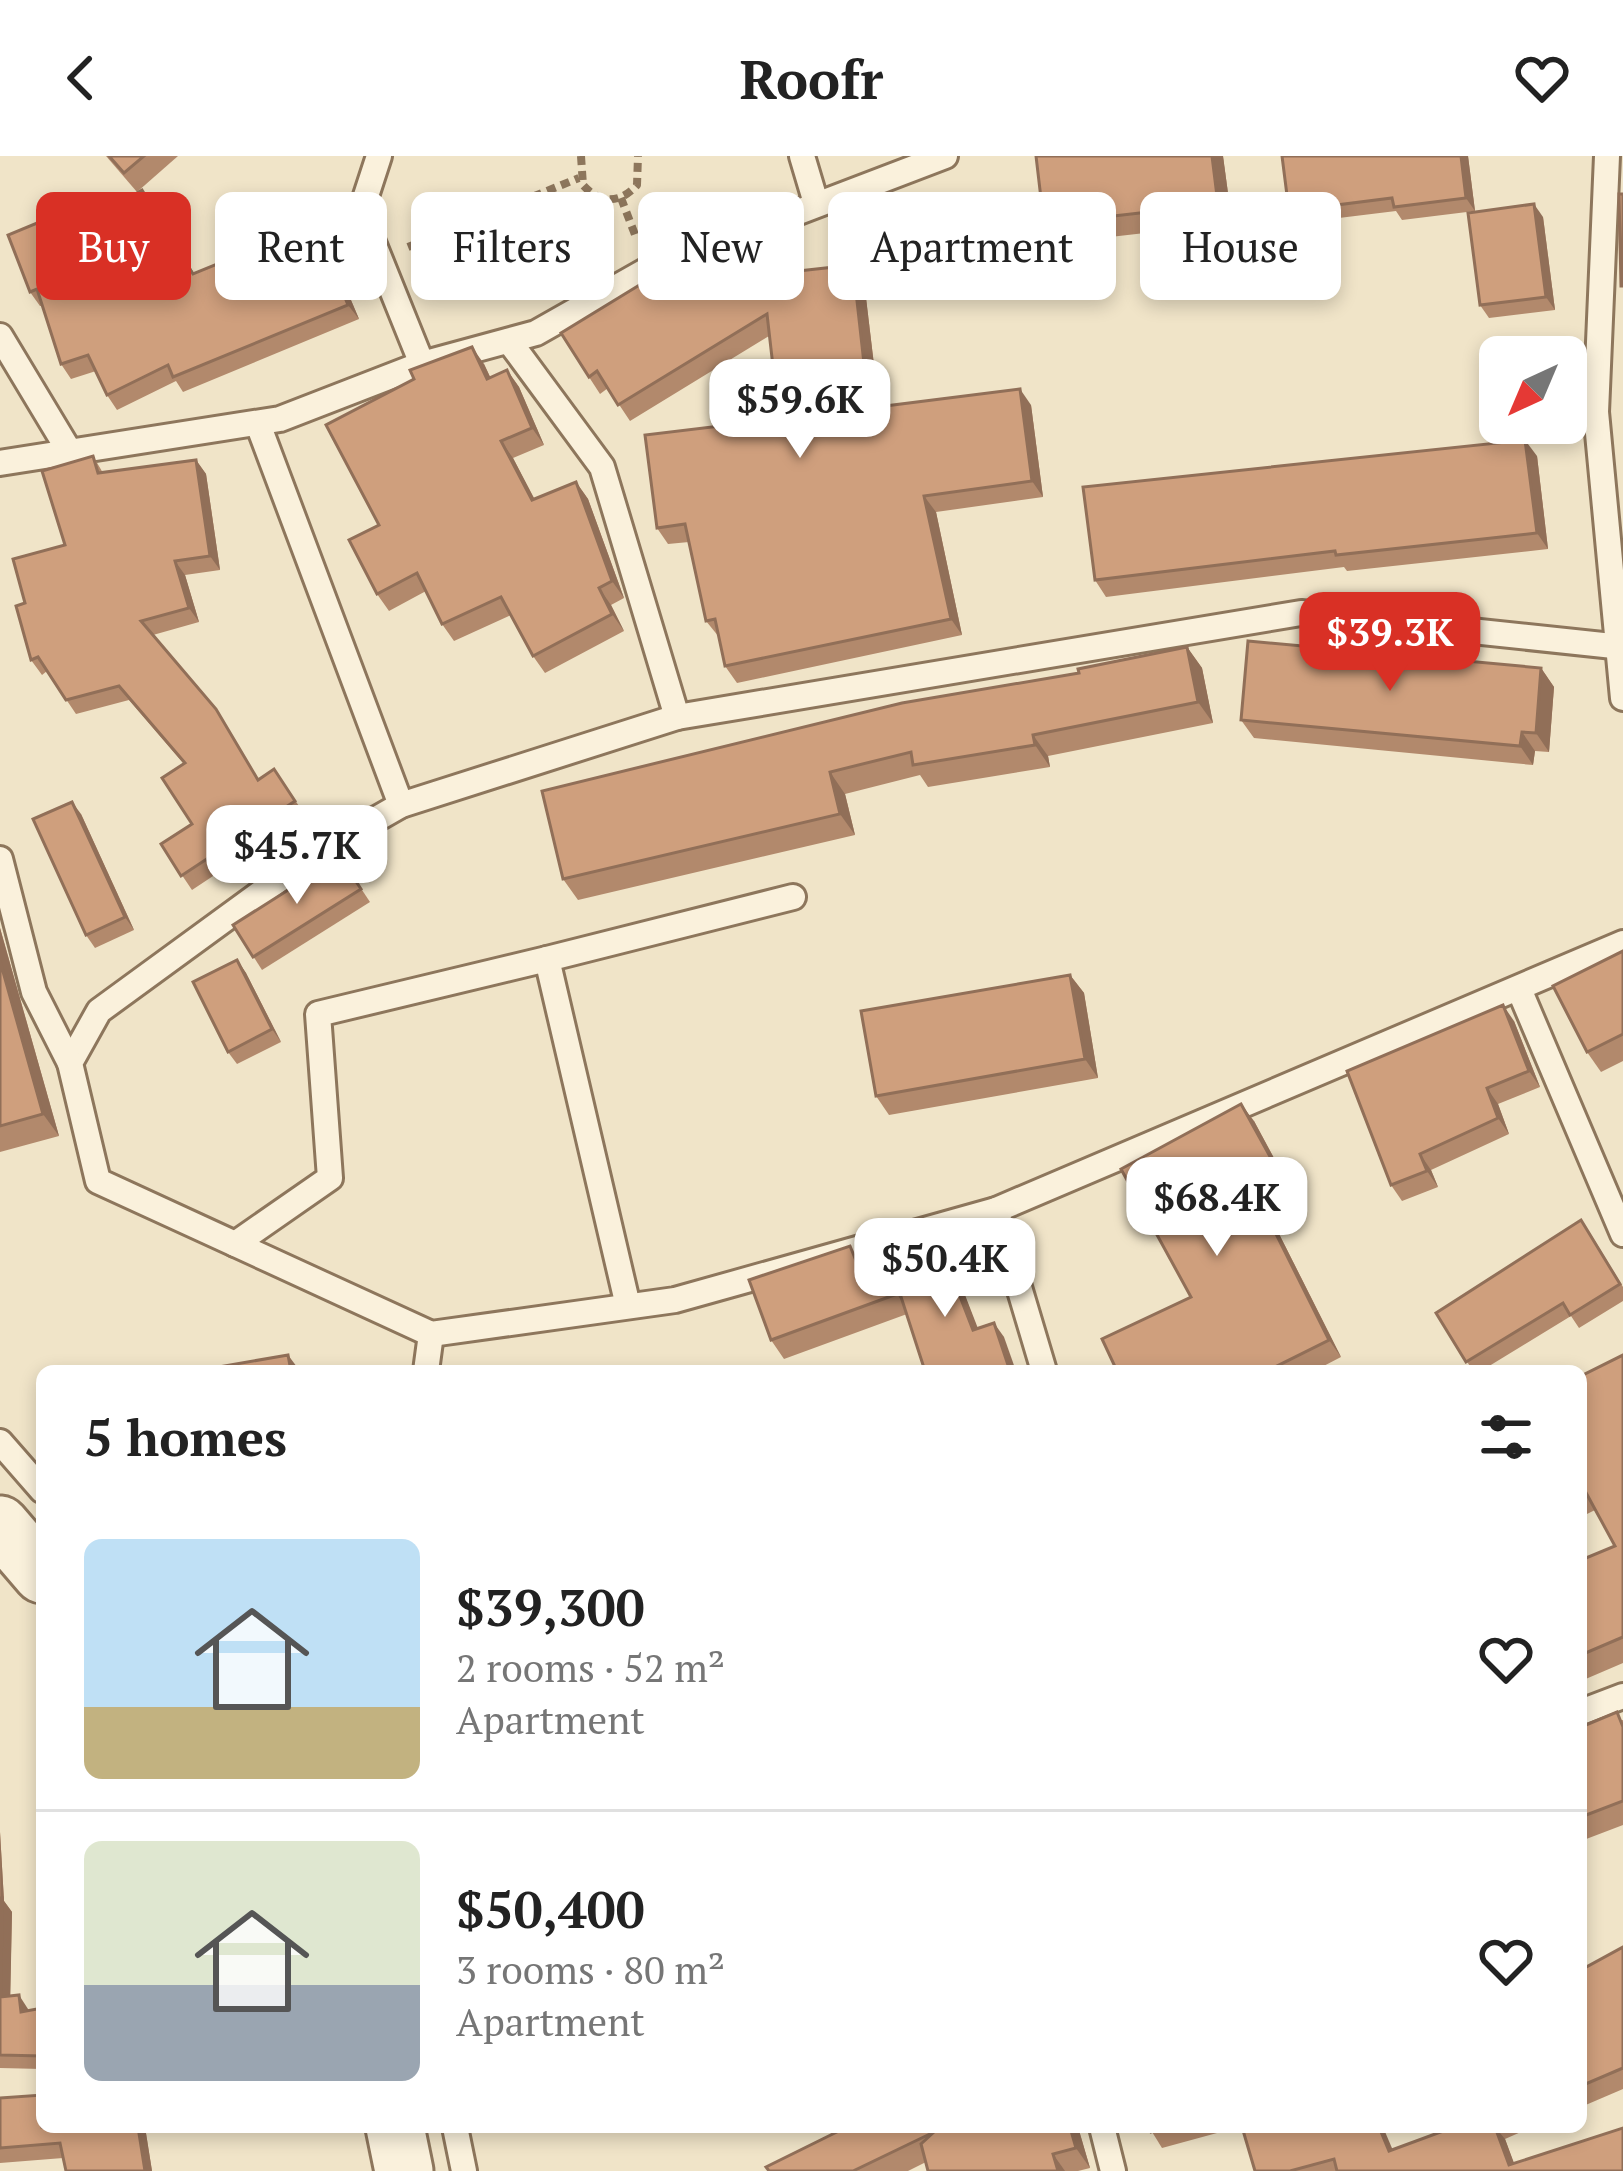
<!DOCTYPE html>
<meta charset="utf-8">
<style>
:root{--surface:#fff;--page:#f6f6f6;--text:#222;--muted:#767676;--line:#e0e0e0;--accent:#d93025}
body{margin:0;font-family:"PT Serif",serif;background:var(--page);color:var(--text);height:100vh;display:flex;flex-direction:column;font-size:45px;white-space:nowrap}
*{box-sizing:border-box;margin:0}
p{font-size:39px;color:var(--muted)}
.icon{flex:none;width:66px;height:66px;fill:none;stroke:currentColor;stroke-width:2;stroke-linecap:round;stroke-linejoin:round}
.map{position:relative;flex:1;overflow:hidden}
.drawer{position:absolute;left:36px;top:1209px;width:1551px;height:768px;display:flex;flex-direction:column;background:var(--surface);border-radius:18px;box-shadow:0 6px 18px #0003}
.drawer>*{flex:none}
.banner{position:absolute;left:36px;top:36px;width:1551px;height:108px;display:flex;gap:24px}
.needle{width:78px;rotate:224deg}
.buttons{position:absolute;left:1479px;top:180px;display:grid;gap:24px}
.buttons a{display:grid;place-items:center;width:108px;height:108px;border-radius:18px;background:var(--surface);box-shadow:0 6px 18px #0003;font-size:60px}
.price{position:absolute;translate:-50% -102px;padding:0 27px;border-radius:24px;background:#fff;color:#222;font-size:39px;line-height:78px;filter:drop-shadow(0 3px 6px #0008)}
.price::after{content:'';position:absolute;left:50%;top:72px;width:36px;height:27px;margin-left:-18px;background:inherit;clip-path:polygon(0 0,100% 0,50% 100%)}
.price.active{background:var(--accent);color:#fff}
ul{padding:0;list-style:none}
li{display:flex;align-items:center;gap:36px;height:300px;padding:0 48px}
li+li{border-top:3px solid var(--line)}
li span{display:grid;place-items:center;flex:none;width:336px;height:240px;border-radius:18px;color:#555}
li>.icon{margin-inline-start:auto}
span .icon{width:144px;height:144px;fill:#fffc;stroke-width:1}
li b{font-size:51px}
h2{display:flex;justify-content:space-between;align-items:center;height:144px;padding:0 48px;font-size:51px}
.chip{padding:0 42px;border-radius:18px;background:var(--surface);box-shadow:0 6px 18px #0003;font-size:42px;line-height:108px}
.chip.active{background:var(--accent);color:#fff}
header{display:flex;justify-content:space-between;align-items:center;height:156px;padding:0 48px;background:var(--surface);font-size:54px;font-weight:600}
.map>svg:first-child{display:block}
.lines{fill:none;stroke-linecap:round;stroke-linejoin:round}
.service-casing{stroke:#8d765c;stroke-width:30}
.tertiary-casing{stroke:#8d765c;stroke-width:63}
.path{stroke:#8d765c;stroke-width:8;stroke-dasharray:9 6;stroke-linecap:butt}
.service{stroke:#faf1dc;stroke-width:24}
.tertiary{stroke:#faf1dc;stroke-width:57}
.wall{fill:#b2896c}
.shaded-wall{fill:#916f58}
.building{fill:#cf9f7d;stroke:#916f58;stroke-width:3}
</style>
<header><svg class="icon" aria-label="back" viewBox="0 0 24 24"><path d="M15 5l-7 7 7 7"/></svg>Roofr<svg class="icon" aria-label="heart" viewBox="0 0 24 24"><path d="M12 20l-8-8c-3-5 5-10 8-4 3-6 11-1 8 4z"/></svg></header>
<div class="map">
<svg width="1623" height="2015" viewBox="0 0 1623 2015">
<rect width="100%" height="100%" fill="#f0e4c8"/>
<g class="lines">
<!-- service casing -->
<g class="service-casing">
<g id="service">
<polyline points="379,0 364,46 366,69 422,208"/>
<polyline points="802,0 816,47"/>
<polyline points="1607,0 1596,256 1623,542"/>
<polyline points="0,180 71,298"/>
<polyline points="509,185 602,311 677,561 1301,457 1623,491"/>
<polyline points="258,268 401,649"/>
<polyline points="0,307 280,263 422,208 536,177 649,113 945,0"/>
<polyline points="677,561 401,649 310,701 99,855 70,907 98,1025 431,1178 675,1144 996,1054 1623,787"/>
<polyline points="0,703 34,836 70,907"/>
<polyline points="1519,833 1623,1078"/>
<polyline points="996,1054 1044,1215"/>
<polyline points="235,1088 330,1022 318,858 547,803"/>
<polyline points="628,1150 547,803 793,741"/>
<polyline points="426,1215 431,1178"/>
<polyline points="0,1286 42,1334"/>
<polyline points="1581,1556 1623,1540"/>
<polyline points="455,1971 464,2015"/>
<polyline points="1102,1971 1113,2015"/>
</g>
</g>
<!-- tertiary casing -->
<g class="tertiary-casing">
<g id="tertiary">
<polyline points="0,1369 42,1418"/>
<polyline points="395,1971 404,2015"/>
</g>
</g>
<!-- path -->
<g class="path">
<path d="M 581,0 L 583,29 C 600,48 620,48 637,29 L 638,0"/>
<polyline points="621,42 637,84"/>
<polyline points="408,91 579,22"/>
</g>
<!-- service -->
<use href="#service" class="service"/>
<!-- tertiary -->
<use href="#tertiary" class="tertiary"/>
</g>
<!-- wall -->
<g class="wall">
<polygon points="106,0 178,0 137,36"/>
<polygon points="1223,0 1232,67 1058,87 1044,68"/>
<polygon points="1468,0 1475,55 1402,64 1396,55 1298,67 1289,55"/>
<polygon points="142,34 194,117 315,68 325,83 359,163 183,236 176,225 117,254 107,239 96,215 71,223 61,208 42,150 40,150 30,136 54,60 66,80"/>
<polygon points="1543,61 1555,154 1489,162 1480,149"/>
<polygon points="864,125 879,251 1031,249 1043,341 936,356 962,479 737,527 725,510 719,481 706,465 689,386 668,388 657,372 779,263 769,180 630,265 608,232 600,238 589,221 698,126"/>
<polygon points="484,208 490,221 507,214 519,231 544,289 513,302 534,343 576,326 588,343 624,442 611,449 624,475 545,517 533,500 511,459 454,485 442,468 426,435 389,455 377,438"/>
<polygon points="93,300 103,317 196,304 206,318 220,414 185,419 199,466 153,479 216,553 259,624 274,613 305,659 192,734 161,688 192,668 184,608 129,544 76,558 47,515 42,519 31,504 25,447 65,389"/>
<polygon points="1537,300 1548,393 1347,415 1344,411 1106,441 1095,424"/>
<polygon points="1187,491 1202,512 1213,567 1048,600 1050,611 928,631 920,619 845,638 855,679 578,744 563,723 1079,517"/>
<polygon points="1541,512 1554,531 1549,596 1535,595 1533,609 1254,582 1241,564"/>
<polygon points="81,658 134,774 95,792 86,779"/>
<polygon points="340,701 370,746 262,814 233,769"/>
<polygon points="0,772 59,980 0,996"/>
<polygon points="1623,795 1623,905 1601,916 1587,896"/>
<polygon points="237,804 246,817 281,886 237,908 228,896"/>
<polygon points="1070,819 1084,837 1098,922 889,959 876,940"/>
<polygon points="1514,865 1540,931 1498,948 1509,978 1431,1014 1438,1031 1402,1045 1391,1029"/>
<polygon points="1254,965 1296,1043 1269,1058 1341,1201 1314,1215 1117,1215 1191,1141"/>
<polygon points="1590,1077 1623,1131 1623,1145 1579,1172 1571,1160 1481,1215 1473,1215 1436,1157"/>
<polygon points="882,1097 892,1113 953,1108 977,1172 1004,1181 926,1215 907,1158 784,1203 771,1184 861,1105"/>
<polygon points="1623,1199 1623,1507 1581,1525 1581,1404 1615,1390 1595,1354 1581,1361 1581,1220"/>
<polygon points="1623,1564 1623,1669 1581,1685 1581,1571"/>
<polygon points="0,1676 4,1745 12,1756 10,1840 29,1855 42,1852 42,1913 0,1912"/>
<polygon points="1623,1791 1623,1933 1581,1951 1581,1814"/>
<polygon points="0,1942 42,1971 145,1971 152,2015 63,2002 0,2007"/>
<polygon points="847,1971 1078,1971 1090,2012 1078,2015 928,2015 926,2006 908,2015 769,2015"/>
<polygon points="1149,1971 1239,1971 1162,1992"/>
<polygon points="1454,1971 1532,1971 1505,1983 1514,2008 1623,2015 1255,2015 1393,1994"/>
</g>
<!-- shaded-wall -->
<g class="shaded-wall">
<polygon points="1212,0 1223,0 1232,67 1218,48"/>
<polygon points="1461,0 1468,0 1475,55 1466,42"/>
<polygon points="1534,48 1543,61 1555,154 1546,141"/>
<polygon points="315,68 325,83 359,163 348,149"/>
<polygon points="853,109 864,125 881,268 869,252"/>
<polygon points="472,191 484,208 499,240 487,223"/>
<polygon points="507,214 519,231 544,289 532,272"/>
<polygon points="1020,233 1031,249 1043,341 1032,325"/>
<polygon points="1525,284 1537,300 1548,393 1537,377"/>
<polygon points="501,285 513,302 544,361 532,344"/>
<polygon points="196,304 206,318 220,414 210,400"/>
<polygon points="576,326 588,343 624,442 612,425"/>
<polygon points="924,340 936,356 962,479 951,463"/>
<polygon points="175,405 185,419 199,466 189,452"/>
<polygon points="599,432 611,449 624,475 612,458"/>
<polygon points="1187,491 1202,512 1213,567 1198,546"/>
<polygon points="1541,512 1554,531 1549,596 1536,577"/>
<polygon points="1522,576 1535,595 1533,609 1520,590"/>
<polygon points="1033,579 1048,600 1050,611 1035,589"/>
<polygon points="830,616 845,638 855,679 840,658"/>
<polygon points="72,646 81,658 134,774 125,761"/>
<polygon points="0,772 59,980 43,958 0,805"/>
<polygon points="237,804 246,817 281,886 272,873"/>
<polygon points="1070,819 1084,837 1098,922 1085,903"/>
<polygon points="1503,849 1514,865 1540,931 1529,915"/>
<polygon points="1487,932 1498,948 1509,978 1498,962"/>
<polygon points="1241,948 1254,965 1296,1043 1284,1026"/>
<polygon points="1420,998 1431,1014 1438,1031 1427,1015"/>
<polygon points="1257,1040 1269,1058 1341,1201 1329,1184"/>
<polygon points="942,1094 953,1108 984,1188 973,1174"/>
<polygon points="882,1097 895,1116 910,1157 897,1138"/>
<polygon points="994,1167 1004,1181 1016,1215 1010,1215"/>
<polygon points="288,1199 297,1211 298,1215 291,1215"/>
<polygon points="0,1676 4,1745 12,1756 10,1855 1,1841"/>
<polygon points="19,1839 28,1853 30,1870 21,1856"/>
<polygon points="138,1971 145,1971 152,2015 145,2015"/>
<polygon points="1070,1971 1078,1971 1090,2012 1076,1992"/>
<polygon points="1379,1971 1383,1971 1400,2011 1389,1995"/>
<polygon points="1495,1971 1505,1983 1517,2015 1509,2009"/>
<polygon points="1053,1998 1065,2015 1058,2015"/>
</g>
<!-- building -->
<g class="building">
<polygon points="109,0 144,0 124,17"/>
<polygon points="1036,0 1212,0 1218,48 1044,68"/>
<polygon points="1282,0 1461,0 1466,42 1394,51 1392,42 1289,55"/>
<polygon points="142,34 193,118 315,68 348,149 173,221 168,209 107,239 88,199 61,208 37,133 30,136 8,79 54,60 62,82"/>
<polygon points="1619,38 1623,38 1623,130 1621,130"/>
<polygon points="1534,48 1546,141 1480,149 1468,57"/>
<polygon points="682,103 697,126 853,109 869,252 1020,233 1032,325 924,340 951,463 725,510 715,463 706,465 685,368 657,372 645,279 779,263 767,158 618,249 597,215 589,221 561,177"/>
<polygon points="472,191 487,223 507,214 532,272 501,285 532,344 576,326 612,425 599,432 612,458 533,500 501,441 442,468 417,417 377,438 349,384 379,369 326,269 414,223 410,214"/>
<polygon points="1525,284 1537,377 1336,399 1335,395 1095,424 1083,331"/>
<polygon points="93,300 98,317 196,304 210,400 175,405 189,452 141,465 216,553 258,624 274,613 295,645 181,720 161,688 192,668 162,622 185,607 119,530 66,544 38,501 31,504 16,450 25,447 13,403 65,389 42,315"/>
<polygon points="1248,485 1541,512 1536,577 1522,576 1520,590 1241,564"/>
<polygon points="1187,491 1198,546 1033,579 1035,589 913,609 911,596 830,616 840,658 563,723 542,635 902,547 1079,517 1078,513"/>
<polygon points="72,646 125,761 86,779 33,663"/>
<polygon points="340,701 361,733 253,801 233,769"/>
<polygon points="1623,795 1623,878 1587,896 1553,830"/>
<polygon points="237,804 272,873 228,896 193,826"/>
<polygon points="0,805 43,958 0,970"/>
<polygon points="1070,819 1085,903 876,940 861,855"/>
<polygon points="1503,849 1529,915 1487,932 1498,962 1420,998 1427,1015 1391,1029 1347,915"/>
<polygon points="1241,948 1284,1026 1257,1040 1329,1184 1267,1215 1117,1215 1102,1183 1191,1141 1121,1013"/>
<polygon points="1581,1064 1620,1128 1570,1159 1563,1147 1466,1206 1436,1157"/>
<polygon points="850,1090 857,1107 882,1097 897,1138 771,1184 749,1124"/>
<polygon points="942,1094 973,1174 994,1167 1010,1215 925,1215 892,1113"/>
<polygon points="288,1199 291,1215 207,1215 207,1213"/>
<polygon points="1623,1199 1623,1481 1581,1499 1581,1404 1615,1390 1584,1333 1581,1335 1581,1220"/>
<polygon points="1617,1556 1623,1571 1623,1645 1581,1661 1581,1571"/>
<polygon points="0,1742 2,1742 1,1841 19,1839 21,1856 42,1852 42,1900 0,1899"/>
<polygon points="1623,1791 1623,1912 1581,1930 1581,1814"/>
<polygon points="42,1939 42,1971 138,1971 145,2015 66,2015 60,1987 0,1992 0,1942"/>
<polygon points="847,1971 1070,1971 1076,1992 1053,1998 1058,2015 928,2015 921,1988 934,1976 853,2015 769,2015 766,2011"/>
<polygon points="1149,1971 1168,1971 1151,1976"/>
<polygon points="1242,1971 1379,1971 1389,1995 1454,1971 1495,1971 1509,2009 1623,1972 1623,2015 1337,2015 1334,2003 1290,2015 1255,2015"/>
</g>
</svg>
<div class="buttons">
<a><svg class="needle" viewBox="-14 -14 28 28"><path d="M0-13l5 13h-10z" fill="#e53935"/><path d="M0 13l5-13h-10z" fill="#767676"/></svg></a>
</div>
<b class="price" style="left:800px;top:305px">$59.6K</b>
<b class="price active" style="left:1390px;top:538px">$39.3K</b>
<b class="price" style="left:297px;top:751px">$45.7K</b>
<b class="price" style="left:1217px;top:1103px">$68.4K</b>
<b class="price" style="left:945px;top:1164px">$50.4K</b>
<div class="banner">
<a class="chip active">Buy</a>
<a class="chip">Rent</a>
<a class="chip">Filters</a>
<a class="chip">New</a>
<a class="chip">Apartment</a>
<a class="chip">House</a>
</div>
<section class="drawer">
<h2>5 homes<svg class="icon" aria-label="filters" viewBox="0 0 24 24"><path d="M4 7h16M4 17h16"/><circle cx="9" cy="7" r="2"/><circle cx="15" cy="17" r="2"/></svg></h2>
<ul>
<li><span style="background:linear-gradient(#bfe0f5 70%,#c2b280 0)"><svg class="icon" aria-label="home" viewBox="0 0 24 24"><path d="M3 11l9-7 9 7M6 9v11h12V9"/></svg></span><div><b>$39,300</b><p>2 rooms · 52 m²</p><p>Apartment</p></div><svg class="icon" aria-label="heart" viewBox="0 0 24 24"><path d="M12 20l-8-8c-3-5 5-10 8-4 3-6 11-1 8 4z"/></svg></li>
<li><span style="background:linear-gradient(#dfe7d0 60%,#9aa5b1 0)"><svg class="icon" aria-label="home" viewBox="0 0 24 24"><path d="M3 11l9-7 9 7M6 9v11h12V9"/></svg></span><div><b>$50,400</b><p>3 rooms · 80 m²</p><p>Apartment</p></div><svg class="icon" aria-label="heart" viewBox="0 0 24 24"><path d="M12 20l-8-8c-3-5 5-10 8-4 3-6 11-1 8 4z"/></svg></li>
</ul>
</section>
</div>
